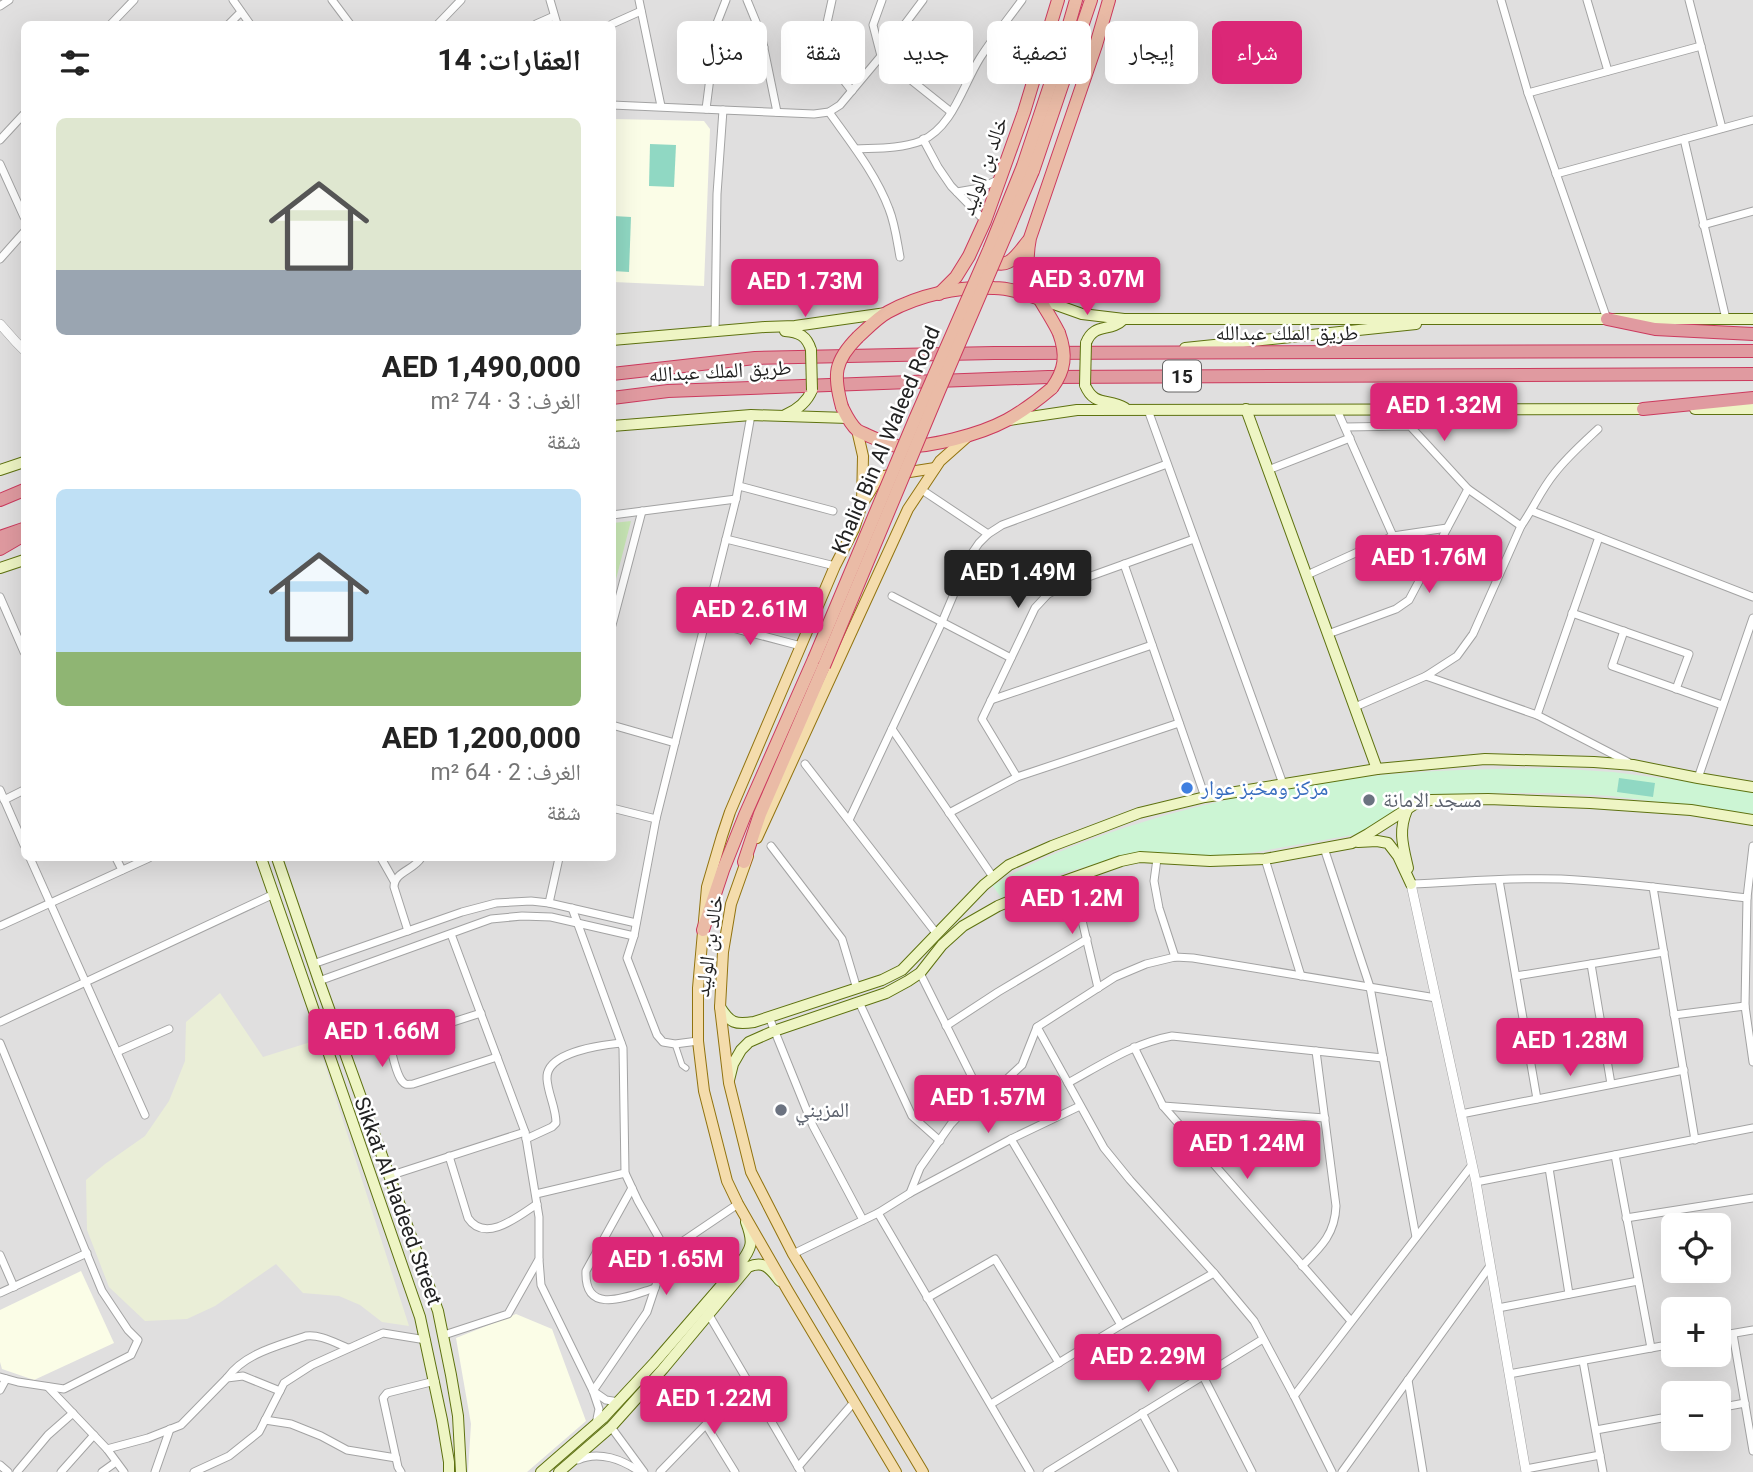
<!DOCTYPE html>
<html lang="ar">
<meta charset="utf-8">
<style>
:root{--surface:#fff;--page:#f6f6f6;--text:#222;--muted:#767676;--accent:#db2777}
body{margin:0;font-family:Roboto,"Noto Naskh Arabic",sans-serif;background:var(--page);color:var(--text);direction:rtl;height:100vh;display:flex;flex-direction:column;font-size:26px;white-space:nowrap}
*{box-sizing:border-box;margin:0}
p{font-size:23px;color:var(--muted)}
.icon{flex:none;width:38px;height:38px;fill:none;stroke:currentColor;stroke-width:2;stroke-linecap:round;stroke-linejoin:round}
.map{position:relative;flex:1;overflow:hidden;direction:ltr}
.side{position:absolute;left:21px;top:21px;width:595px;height:840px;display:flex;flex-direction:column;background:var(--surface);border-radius:10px;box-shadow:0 7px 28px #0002;direction:rtl}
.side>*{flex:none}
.top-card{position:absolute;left:637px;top:21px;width:665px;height:63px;direction:rtl;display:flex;gap:14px}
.controls{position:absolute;left:1661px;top:1213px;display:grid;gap:14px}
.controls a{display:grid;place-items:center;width:70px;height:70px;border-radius:10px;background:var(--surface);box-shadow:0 7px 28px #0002;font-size:35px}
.price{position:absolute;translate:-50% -60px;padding:0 16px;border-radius:7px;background:var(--accent);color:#fff;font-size:23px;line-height:46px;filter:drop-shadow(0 2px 4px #0008)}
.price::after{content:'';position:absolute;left:50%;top:42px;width:21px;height:16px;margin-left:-10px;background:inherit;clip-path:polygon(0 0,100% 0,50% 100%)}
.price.on{background:#222;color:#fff}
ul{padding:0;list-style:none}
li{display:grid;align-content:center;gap:14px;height:371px;padding:0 35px}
li span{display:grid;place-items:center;height:217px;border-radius:10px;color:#555}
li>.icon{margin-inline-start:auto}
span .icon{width:126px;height:126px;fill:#fffc;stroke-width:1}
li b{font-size:30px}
h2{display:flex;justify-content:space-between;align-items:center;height:84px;padding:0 35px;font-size:30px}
.pill{padding:0 24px;border-radius:10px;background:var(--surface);box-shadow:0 7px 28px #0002;font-size:24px;line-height:63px}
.pill.on{background:var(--accent);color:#fff}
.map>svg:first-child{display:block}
.residential{fill:#e0dfdf;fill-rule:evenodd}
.education{fill:#fbfde7}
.farmland{fill:#eaeed7}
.grass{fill:#c8e6b5}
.park{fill:#ccf5d4}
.pitch{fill:#90d8c3}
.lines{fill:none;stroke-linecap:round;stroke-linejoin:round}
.pedestrian-casing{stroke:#a3a3a3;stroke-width:7}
.minor-casing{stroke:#a3a3a3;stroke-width:9}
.tertiary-casing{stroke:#a3a3a3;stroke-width:10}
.secondary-casing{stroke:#5e7210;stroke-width:12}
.primary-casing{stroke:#91730f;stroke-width:12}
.trunk-casing{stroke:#cc3a5e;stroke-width:14}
.motorway-casing{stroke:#cc3a5e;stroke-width:14}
.pedestrian{stroke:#fff;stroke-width:5}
.minor{stroke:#fff;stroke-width:7}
.tertiary{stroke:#fff;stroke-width:9}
.secondary{stroke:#eef5c4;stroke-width:10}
.primary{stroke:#f4dcac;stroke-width:10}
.trunk{stroke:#eabba6;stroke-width:12}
.motorway{stroke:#e09aa0;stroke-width:12}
.secondary-bridge-casing{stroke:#5e7210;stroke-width:12;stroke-linecap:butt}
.trunk-bridge-casing{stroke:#cc3a5e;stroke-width:14;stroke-linecap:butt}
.secondary-bridge{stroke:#eef5c4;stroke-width:10}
.trunk-bridge{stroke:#eabba6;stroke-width:12}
.shop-dot{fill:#3f7fe0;stroke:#fff;stroke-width:2.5}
.worship-dot{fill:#6b7280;stroke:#fff;stroke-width:2.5}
.labels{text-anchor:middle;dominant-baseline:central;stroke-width:5;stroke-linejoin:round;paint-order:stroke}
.shield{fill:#fff;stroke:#646464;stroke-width:2}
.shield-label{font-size:19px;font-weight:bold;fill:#222}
.street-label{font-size:21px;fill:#222;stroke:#fff}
.shop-label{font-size:21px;fill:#366cbe;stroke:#fff;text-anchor:start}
.worship-label{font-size:21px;fill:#5b616d;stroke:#fff;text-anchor:start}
</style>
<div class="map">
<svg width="1753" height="1472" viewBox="0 0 1753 1472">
<rect width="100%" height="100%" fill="#f1efea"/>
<!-- residential -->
<path class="residential" d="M 0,0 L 1753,0 L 1753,1472 L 0,1472 ZM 24,24 L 612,24 L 612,858 L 24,858 ZM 1673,1225 L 1718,1225 L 1718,1270 L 1673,1270 ZM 1673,1309 L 1718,1309 L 1718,1354 L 1673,1354 ZM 1673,1393 L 1718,1393 L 1718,1438 L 1673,1438 Z"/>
<!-- education -->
<g class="education">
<polygon points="613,119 704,121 710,129 704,286 613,282"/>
<polygon points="81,1271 114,1343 34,1380 2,1369 0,1362 0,1310"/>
<polygon points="516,1314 552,1329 586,1421 527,1472 468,1472 471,1424 456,1338"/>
</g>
<!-- farmland -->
<polygon class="farmland" points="220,993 263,1057 317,1040 409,1326 382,1322 360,1305 339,1296 303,1293 276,1264 215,1306 187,1319 145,1321 109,1287 87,1230 86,1180 105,1164 145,1136 169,1101 185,1061 186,1022"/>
<!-- grass -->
<polygon class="grass" points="631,521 613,591 613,523"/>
<!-- park -->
<path class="park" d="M 1550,768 L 1613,772 L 1753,790 L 1753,814 L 1611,796 L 1549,793 L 1475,793 L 1412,800 L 1358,834 L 1216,859 L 1127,855 L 1060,874 L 1004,902 L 993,886 C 1031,861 1068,848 1109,833 C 1201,801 1309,780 1406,773 C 1454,769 1502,769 1550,768 Z"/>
<!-- pitch -->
<g class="pitch">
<polygon points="650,144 676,145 674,187 649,186"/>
<polygon points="613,216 631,217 629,272 613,271"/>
<polygon points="1619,778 1655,783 1653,797 1617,792"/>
</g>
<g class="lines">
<!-- pedestrian casing -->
<g class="pedestrian-casing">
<polyline id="pedestrian" points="675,1044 682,1065 686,1068"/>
</g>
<!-- minor casing -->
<g class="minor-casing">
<g id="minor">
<polyline points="233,0 250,24"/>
<polyline points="332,0 350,24"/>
<polyline points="550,0 557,24"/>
<polyline points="639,0 661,106"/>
<polyline points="747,0 761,34 777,112"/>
<polyline points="832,0 825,32 829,61 852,91"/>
<polyline points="882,0 873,25 881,56 951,112"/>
<polyline points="1501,0 1528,93 1607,319"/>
<polyline points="1587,0 1608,71"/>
<polyline points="1689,0 1722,128"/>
<polyline points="0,6 9,0"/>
<polyline points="111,24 134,0"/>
<polyline points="229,24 241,12"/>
<polyline points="438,24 461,0"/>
<polyline points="536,24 554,16"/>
<polyline points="612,24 641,11"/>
<polyline points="711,67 764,47"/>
<polyline points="1528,93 1701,46"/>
<polyline points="612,105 723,110"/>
<polyline points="706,109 717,23 726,0"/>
<path d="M 829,112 C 851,143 876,174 889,209 C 895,224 897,241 900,257"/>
<polyline points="923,139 938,167 951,186 985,221"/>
<polyline points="1684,139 1726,319"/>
<polyline points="0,140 24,114"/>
<path d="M 856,149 C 877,148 900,149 921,141 C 953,127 963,85 980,58 C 993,38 1008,19 1022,0"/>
<polyline points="0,164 24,217"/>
<polyline points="1556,174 1753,120"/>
<polyline points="957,192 980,188 1000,179"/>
<polyline points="1703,225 1753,211"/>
<polyline points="0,259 24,232"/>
<polyline points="715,332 717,194 723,110 814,114 829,112 840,105 881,56 923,0"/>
<polyline points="1148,410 1283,784"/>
<polyline points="1337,410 1393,536"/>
<polyline points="1345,427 1410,426 1468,489 1521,526"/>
<polyline points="1268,470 1350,438"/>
<polyline points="739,486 833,511"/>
<polyline points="922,490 988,534"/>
<polyline points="1532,511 1753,597"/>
<polyline points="612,515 736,499"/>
<polyline points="726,539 835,566"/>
<polyline points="1124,564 1205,797"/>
<polyline points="1307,575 1393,536 1447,528"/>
<polyline points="892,596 1011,658"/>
<polyline points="0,597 24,652"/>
<polyline points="1572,613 1689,654 1676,689"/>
<polyline points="706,621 801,646"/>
<polyline points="612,625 642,511"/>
<polyline points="1624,631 1612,666 1722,705"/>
<polyline points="1328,634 1396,609 1409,600 1468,489"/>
<polyline points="1426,676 1537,715 1628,762"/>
<polyline points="991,700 1152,645"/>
<path d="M 1355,707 L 1426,676 L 1457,656 L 1473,634 L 1521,526 C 1533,509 1541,490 1554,474 C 1567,457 1583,443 1598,429"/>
<polyline points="1537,715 1599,537"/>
<polyline points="612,725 675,743"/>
<polyline points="892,729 993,877"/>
<polyline points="805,764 936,933"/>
<polyline points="1017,777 982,719 1035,608 1048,594 1066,585 1194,539"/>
<polyline points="1698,778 1753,618"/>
<polyline points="0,790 24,845"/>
<polyline points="4,800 24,790"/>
<polyline points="612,808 656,819"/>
<polyline points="949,813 1017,777 1179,723"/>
<polyline points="849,820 942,622 970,556 979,543 988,534 1002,525 1167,464"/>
<polyline points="771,846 842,939 857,989"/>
<polyline points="1753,846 1747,898 1745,1006 1753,1062"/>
<polyline points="1324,848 1370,987 1416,1237"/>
<polyline points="30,858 145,1115"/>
<polyline points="116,858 122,870"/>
<polyline points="381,858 394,881"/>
<polyline points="1157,859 1154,881 1159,908 1175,957"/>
<polyline points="1265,859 1301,976"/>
<polyline points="1072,878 1098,988"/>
<polyline points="1499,880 1537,1099"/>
<path d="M 1411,884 C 1461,882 1511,877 1561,879 C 1623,882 1685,891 1747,898"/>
<polyline points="1653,887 1695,1140"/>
<polyline points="549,903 559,858"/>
<polyline points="572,908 623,1048 625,1173 638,1201 667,1252"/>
<polyline points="0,926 149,858"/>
<path d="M 408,931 L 394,887 C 394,872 414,870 421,858"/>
<polyline points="313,964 462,912 496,903 531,901 549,903 636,923"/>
<polyline points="1591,964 1611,1084"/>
<polyline points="920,973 982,1097"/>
<polyline points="1516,976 1664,952"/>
<polyline points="319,981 491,919 522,916 551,917 634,936"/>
<polyline points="859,1002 912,1116 940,1141"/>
<path d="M 481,1013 L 391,1042 C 390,1050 397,1075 402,1081 C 406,1086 408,1084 413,1084 L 497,1057"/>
<polyline points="1674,1015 1745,1006"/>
<polyline points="769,1017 813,1126 863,1220"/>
<polyline points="0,1022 274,894"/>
<polyline points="946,1026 998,992 1087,939"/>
<polyline points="1037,1027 1104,1148 1130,1180 1214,1273 1254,1321 1294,1396 1332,1472"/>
<polyline points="698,1041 675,1044 663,1042 657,1035 627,958 634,936 656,819 736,499 751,415"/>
<polyline points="0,1043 102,1291 128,1330 138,1340 131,1355 64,1389 18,1382 0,1377"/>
<polyline points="1134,1047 1163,1106 1351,1321"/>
<polyline points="117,1052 169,1029"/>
<path d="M 1068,1083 C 1101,1065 1134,1043 1172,1036 L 1383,1058"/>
<polyline points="1163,1106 1325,1118"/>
<polyline points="1461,1114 1684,1070"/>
<path d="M 526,1139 L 552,1127 L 556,1123 C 556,1108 548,1094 547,1079 C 545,1052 602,1045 621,1043"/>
<polyline points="1011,1139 1121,1325"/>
<polyline points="1615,1155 1651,1348"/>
<path d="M 449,1156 L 468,1218 C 485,1244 519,1216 537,1204"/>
<polyline points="1549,1168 1569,1294"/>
<polyline points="389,1176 525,1132"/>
<polyline points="1476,1182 1753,1128"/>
<path d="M 632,1188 L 586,1271 C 584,1317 629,1296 655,1288"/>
<polyline points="910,1193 1011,1139 1080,1106"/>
<polyline points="536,1194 625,1173"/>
<polyline points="878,1213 1030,1472"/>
<polyline points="1626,1218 1753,1198"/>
<polyline points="793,1254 878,1213 910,1193 920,1168 951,1124 970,1104 996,1089 1022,1065 1037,1027 1115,977 1146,964 1175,957 1193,958 1436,998"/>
<polyline points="0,1255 14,1287"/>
<polyline points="539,1260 541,1285 593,1391 599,1409 596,1424"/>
<path d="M 1302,1266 C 1321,1247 1335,1234 1336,1206 L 1316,1051"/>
<polyline points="0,1293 87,1253"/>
<polyline points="927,1298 995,1259 1059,1363"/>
<polyline points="1498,1308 1638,1281"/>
<polyline points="709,1315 801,1472"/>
<polyline points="1733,1334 1753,1451"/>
<polyline points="444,1335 508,1314 539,1259 539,1217 525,1132 451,934"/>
<polyline points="1718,1336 1753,1330"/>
<polyline points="1583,1361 1603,1472"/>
<polyline points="1509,1374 1673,1344"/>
<polyline points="1203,1376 1252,1472"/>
<path d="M 227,1378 C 245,1353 278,1346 306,1336 C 320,1334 335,1343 348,1348"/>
<polyline points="1408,1380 1423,1472"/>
<polyline points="48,1387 107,1449 124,1472"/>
<polyline points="0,1390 6,1379"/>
<polyline points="1294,1396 1472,1165"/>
<polyline points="619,1402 606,1400 593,1391 647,1312 667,1252 738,1204"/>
<polyline points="991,1404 1121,1325 1214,1273"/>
<polyline points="1718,1408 1745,1403"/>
<polyline points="1142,1413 1174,1472"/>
<polyline points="265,1420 291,1424 321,1436 347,1450 396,1458"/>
<polyline points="706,1425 735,1472"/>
<polyline points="611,1427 644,1472"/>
<polyline points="1596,1430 1673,1416"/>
<polyline points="107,1449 148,1438 181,1425 227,1378 243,1376 280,1391"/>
<path d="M 578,1460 C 599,1450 623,1460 640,1472"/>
<polyline points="0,1465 8,1472"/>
<polyline points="798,1467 854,1402"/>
<polyline points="1526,1469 1600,1455"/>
<polyline points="17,1472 48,1435 73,1413"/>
<polyline points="61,1472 94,1435"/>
<polyline points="102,1472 116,1462"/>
<polyline points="155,1472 170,1429"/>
<polyline points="194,1472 229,1456 259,1432 284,1383 312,1365 383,1333 426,1340"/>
<polyline points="401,1472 398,1467 383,1398 387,1393 435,1381"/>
<polyline points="660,1472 748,1381"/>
<polyline points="1047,1472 1263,1339"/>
<polyline points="1342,1472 1490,1266"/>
</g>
</g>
<!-- tertiary casing -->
<g class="tertiary-casing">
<g id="tertiary">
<polyline points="0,324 16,342 24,350"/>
<polyline points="1411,884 1476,1182 1526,1472"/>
</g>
</g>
<!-- secondary casing -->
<g class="secondary-casing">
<g id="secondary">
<polyline points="1037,298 1082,314 1124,319 1753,319"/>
<path d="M 785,331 C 799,332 807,336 811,350"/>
<polyline points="612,340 765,327 795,326 886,313"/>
<path d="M 1086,343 C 1094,322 1110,333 1124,319"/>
<polyline points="1185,348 1416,324"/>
<path d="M 1085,385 C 1094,407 1108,398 1125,408"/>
<polyline points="1246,409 1377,769"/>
<polyline points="1695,409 1753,409"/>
<path d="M 785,415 C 797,410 807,402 812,390"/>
<polyline points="1009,420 1077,410 1650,409"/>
<polyline points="612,426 751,415 848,418"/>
<polyline points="0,470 24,462"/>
<polyline points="0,568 24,560"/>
<path d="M 1407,810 C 1398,831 1403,846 1408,868"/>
<polyline points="1358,842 1377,841 1388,843 1398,856 1411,884"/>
<polyline points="261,858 420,1317 442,1420 449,1462 449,1472"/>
<polyline points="277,858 319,981 438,1311 451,1375 458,1416 461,1472"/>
<path d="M 720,1007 C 730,1023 735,1025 754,1022 L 882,980 L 902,970 L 984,885 L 1009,865 L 1052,846 L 1139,813 L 1205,797 L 1377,769 L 1485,759 L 1594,762 L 1633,765 L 1698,778 L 1753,787"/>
<polyline points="729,1080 733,1064 741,1050 749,1042 774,1031 886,993 908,981 920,973 942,945 963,926 998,906 1025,895 1121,861 1140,857 1210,861 1265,859 1352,843 1368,834 1415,804 1431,800 1488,799 1590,803 1691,810 1753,820"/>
<path d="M 541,1472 L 603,1418 L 655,1362 L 739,1265 C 752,1248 754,1243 746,1222"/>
<path d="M 559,1472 L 611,1427 L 663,1369 L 748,1267 C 765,1260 770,1269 780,1281"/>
</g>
</g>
<!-- primary casing -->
<g class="primary-casing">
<g id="primary">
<polyline points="857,430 863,456 862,504 854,529 835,566 730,812 722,836 707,887 698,988 698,1041 704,1091 727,1181 738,1204 788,1291 896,1472"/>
<polyline points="864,501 876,482 884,476 935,468"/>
<polyline points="757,838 908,509 940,461 967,437"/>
<polyline points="748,856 731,904 723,952 720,1007 729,1083 751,1172 793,1254 923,1472"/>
</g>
</g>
<!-- trunk casing -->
<g class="trunk-casing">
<g id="trunk">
<polyline points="1023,166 1061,52 1076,0"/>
<polyline points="1033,171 1091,0"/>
<path d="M 987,259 C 1008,272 1016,256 1028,241"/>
<polyline points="939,294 956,277 969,256 985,221 1024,112 1058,0"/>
<path d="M 1059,333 C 1040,295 1021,285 1030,238 L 1096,45 L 1109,0"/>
<path d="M 858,337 C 867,329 877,318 888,312 C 919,295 959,286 994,288 C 1009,288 1023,293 1037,298"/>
<path d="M 842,407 C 846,415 850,424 857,430 C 860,432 863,433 867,435 C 876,439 886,444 897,446 C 927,449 981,434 1007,420 C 1023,411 1038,400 1052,388"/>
<polyline points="744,862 760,814 824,666"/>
<polyline points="703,930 723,870 745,815 814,659"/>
</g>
</g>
<!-- motorway casing -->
<g class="motorway-casing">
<g id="motorway">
<polyline points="1607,319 1655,329 1753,334"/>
<polyline points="612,374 755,358 994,353 1753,351"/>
<polyline points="612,398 668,391 1048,377 1753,374"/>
<polyline points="1643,409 1753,398"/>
<polyline points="0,500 24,490"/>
<polyline points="0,537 23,529"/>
<polyline points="0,549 24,535"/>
</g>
</g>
<!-- pedestrian -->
<use href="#pedestrian" class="pedestrian"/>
<!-- minor -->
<use href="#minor" class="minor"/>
<!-- tertiary -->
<use href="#tertiary" class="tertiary"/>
<!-- secondary -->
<use href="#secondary" class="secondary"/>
<!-- primary -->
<use href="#primary" class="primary"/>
<!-- trunk -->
<use href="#trunk" class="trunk"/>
<!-- motorway -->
<use href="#motorway" class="motorway"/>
<!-- secondary-bridge casing -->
<g class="secondary-bridge-casing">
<g id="secondary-bridge">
<polyline points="811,350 812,390"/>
<polyline points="1085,385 1086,343"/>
</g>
</g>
<!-- trunk-bridge casing -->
<g class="trunk-bridge-casing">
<g id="trunk-bridge">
<path d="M 1052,388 C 1065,370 1067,355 1059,333"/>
<path d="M 842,407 C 833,375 834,361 858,337"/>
<polyline points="814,659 915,419 989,250 1023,166"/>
<polyline points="824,666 939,391 1033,171"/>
</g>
</g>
<!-- secondary-bridge -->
<use href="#secondary-bridge" class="secondary-bridge"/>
<!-- trunk-bridge -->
<use href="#trunk-bridge" class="trunk-bridge"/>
</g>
<!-- markers -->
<circle class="shop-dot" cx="1187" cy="788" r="7"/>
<g class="worship-dot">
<circle cx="1369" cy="800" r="7"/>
<circle cx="781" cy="1110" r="7"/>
</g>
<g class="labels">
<!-- shield labels -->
<rect class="shield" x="1163" y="360.5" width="38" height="31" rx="5"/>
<g class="shield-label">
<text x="1182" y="376">15</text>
</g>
<!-- street labels -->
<g class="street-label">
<text transform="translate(984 166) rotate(-70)">خالد بن الوليد</text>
<text x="1287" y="333">طريق الملك عبدالله</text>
<text transform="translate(720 371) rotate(-3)">طريق الملك عبدالله</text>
<text transform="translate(886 440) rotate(-67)">Khalid Bin Al Waleed Road</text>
<text transform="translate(709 946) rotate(-82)">خالد بن الوليد</text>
<text transform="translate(398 1201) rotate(70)">Sikkat Al Hadeed Street</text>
</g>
<!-- shop labels -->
<g class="shop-label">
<text x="1201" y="788">مركز ومخبز عوار</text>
</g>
<!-- worship labels -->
<g class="worship-label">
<text x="1383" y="800">مسجد الامانة</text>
<text x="795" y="1110">المزيني</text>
</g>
</g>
</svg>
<div class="controls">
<a><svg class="icon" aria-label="locate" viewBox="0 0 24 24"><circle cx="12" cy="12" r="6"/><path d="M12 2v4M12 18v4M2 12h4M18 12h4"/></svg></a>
<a>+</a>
<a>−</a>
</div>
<b class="price" style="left:1087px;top:317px">AED 3.07M</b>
<b class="price" style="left:805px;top:319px">AED 1.73M</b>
<b class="price" style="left:1444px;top:443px">AED 1.32M</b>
<b class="price" style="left:1429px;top:595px">AED 1.76M</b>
<b class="price on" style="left:1018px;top:610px">AED 1.49M</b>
<b class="price" style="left:750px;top:647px">AED 2.61M</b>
<b class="price" style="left:1072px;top:936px">AED 1.2M</b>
<b class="price" style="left:382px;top:1069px">AED 1.66M</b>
<b class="price" style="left:1570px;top:1078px">AED 1.28M</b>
<b class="price" style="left:988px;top:1135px">AED 1.57M</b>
<b class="price" style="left:1247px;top:1181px">AED 1.24M</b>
<b class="price" style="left:666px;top:1297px">AED 1.65M</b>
<b class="price" style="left:1148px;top:1394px">AED 2.29M</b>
<b class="price" style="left:714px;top:1436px">AED 1.22M</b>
<div class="top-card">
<a class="pill on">شراء</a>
<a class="pill">إيجار</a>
<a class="pill">تصفية</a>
<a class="pill">جديد</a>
<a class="pill">شقة</a>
<a class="pill">منزل</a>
</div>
<section class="side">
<h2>العقارات: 14<svg class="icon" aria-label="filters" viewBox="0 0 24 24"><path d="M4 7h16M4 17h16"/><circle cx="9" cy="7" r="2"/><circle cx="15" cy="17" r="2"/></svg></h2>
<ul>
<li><span style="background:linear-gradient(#dfe7d0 70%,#9aa5b1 0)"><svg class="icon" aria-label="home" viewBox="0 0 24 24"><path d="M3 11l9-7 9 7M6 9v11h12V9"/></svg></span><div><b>AED 1,490,000</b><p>الغرف: 3 · 74 m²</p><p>شقة</p></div></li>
<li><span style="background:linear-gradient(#bfe0f5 75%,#8fb573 0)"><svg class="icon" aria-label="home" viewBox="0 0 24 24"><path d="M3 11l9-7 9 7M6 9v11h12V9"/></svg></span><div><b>AED 1,200,000</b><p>الغرف: 2 · 64 m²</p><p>شقة</p></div></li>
</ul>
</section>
</div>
